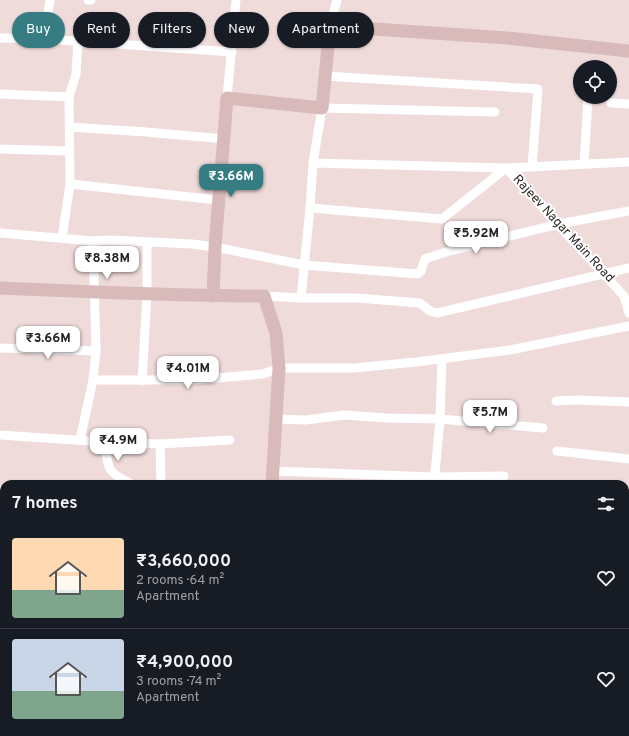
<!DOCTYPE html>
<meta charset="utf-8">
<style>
:root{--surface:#171b24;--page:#20242c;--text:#f1f3f6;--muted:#9ea1a6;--line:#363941;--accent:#357d83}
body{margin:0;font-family:Overpass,sans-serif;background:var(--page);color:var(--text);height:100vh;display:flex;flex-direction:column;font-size:15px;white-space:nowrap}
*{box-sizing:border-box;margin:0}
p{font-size:13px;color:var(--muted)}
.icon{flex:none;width:22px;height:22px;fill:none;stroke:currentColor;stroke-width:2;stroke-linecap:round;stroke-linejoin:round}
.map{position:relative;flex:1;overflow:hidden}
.drawer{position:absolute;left:0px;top:480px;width:629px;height:256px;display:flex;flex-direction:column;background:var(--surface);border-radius:12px 12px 0 0;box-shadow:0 1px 3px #0004}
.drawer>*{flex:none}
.hud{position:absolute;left:12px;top:12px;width:400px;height:36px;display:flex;gap:8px}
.fabs{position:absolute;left:573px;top:60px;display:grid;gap:8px}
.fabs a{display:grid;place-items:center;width:44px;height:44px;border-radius:50%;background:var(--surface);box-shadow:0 1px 3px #0004;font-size:20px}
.price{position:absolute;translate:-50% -34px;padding:0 9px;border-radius:8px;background:#fff;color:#222;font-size:13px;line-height:26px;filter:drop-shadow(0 1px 2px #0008)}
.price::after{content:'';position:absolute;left:50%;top:24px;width:12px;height:9px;margin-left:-6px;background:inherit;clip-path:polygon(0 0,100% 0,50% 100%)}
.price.active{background:var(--accent);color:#fff}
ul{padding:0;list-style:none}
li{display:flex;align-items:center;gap:12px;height:100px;padding:0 12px}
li+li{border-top:1px solid var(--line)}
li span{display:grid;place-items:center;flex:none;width:112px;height:80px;border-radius:4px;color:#555}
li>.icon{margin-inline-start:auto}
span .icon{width:48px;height:48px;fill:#fffc;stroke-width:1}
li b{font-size:17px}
h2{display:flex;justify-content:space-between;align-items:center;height:48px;padding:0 12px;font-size:17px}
.tag{padding:0 14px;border-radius:18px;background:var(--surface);box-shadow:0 1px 3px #0004;font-size:14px;line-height:36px}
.tag.active{background:var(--accent);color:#fff}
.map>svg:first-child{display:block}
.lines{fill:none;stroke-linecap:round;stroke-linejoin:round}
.canal{stroke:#f38d8b;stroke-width:9}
.street{stroke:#fff;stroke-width:9}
.secondary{stroke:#d8baba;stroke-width:13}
.labels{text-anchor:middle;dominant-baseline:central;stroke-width:4;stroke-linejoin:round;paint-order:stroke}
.street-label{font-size:13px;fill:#2d2626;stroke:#fff}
</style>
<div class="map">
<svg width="629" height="736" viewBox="0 0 629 736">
<rect width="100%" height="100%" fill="#efdbda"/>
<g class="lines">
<!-- canal -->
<g class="canal">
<polyline points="625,713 629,708"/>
<polyline points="604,736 608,732"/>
</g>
<!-- street -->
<g class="street">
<polyline points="88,0 91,0"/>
<polyline points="330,26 337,0"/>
<polyline points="0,38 44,39 232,52"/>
<polyline points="44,39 50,0"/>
<polyline points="325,76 538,89 532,167"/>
<polyline points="0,94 69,97"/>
<polyline points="227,98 236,0"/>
<polyline points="611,103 629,104"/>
<polyline points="69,127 146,132 225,139"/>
<polyline points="0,149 70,151"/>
<polyline points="313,163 506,168 629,162"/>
<polyline points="584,164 588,98"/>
<polyline points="506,168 624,296 629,313"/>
<polyline points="70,184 218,200"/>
<polyline points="310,208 442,219 506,168"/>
<polyline points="0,233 93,241 111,240 192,244 215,247 304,265 418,274 421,271 425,259 446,252 505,237 559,224 629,211"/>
<polyline points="62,238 70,184 69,97 76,74 78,42"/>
<polyline points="264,296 301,298 310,208 313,163 322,108 495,112"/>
<polyline points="301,298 357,298 420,303 430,311 437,313 629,268"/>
<polyline points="0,348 96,351"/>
<polyline points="93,380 194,380 263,374 279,368 354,368 416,362 510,350 629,326"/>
<polyline points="142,381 147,294 147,242"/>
<polyline points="556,401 578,400 629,402"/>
<polyline points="276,419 306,420 345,415 386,418 440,419 543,428"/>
<polyline points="0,435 105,442 160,444 161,484"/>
<polyline points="80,440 93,380 96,351 93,241"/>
<path d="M 105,442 C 108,469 106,472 132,484"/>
<polyline points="160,444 230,440"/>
<polyline points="557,451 629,459"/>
<polyline points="273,471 434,477 504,476"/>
<polyline points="434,484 440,419 442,359"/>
<polyline points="0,490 4,491"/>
<polyline points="625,513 629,513"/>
<polyline points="0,566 4,567"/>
<polyline points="625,580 629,581"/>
<polyline points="0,625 4,626"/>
<polyline points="0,685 4,685"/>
<polyline points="334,732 371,736"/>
<polyline points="49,736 50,732"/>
<polyline points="208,736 209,732"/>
<polyline points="422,736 422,732"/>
<polyline points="583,736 586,732"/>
</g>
<!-- secondary -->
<g class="secondary">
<path d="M 0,288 C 88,292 176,296 264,296 L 276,333 L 279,368 L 272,484"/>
<polyline points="213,296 215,247 227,98 322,108 330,26 507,38 629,51"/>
<polyline points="625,637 629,638"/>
</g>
</g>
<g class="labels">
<!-- street labels -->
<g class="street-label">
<text transform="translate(563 229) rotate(47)">Rajeev Nagar Main Road</text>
</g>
</g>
</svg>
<div class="fabs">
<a><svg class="icon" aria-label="locate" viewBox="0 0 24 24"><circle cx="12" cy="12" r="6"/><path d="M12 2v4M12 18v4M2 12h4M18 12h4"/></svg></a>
</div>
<b class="price active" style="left:231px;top:198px">₹3.66M</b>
<b class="price" style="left:476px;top:255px">₹5.92M</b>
<b class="price" style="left:107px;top:280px">₹8.38M</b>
<b class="price" style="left:48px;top:360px">₹3.66M</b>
<b class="price" style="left:188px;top:390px">₹4.01M</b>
<b class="price" style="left:490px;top:434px">₹5.7M</b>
<b class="price" style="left:118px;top:462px">₹4.9M</b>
<div class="hud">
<a class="tag active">Buy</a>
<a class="tag">Rent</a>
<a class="tag">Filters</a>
<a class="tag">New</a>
<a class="tag">Apartment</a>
</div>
<section class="drawer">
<h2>7 homes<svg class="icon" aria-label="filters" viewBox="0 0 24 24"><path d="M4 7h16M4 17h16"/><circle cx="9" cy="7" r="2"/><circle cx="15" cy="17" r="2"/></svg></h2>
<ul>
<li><span style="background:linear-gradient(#ffd9b3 65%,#7fa58c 0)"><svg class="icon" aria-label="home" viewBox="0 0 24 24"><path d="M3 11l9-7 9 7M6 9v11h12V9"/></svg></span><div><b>₹3,660,000</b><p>2 rooms · 64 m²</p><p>Apartment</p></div><svg class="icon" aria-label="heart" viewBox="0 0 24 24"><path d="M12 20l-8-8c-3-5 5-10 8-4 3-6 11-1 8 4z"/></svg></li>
<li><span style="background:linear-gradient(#c9d6e8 65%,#7fa58c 0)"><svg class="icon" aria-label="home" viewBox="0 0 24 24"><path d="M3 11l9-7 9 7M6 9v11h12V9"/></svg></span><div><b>₹4,900,000</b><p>3 rooms · 74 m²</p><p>Apartment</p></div><svg class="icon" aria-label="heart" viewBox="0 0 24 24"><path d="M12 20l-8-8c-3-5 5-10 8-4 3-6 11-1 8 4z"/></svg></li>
</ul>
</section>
</div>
